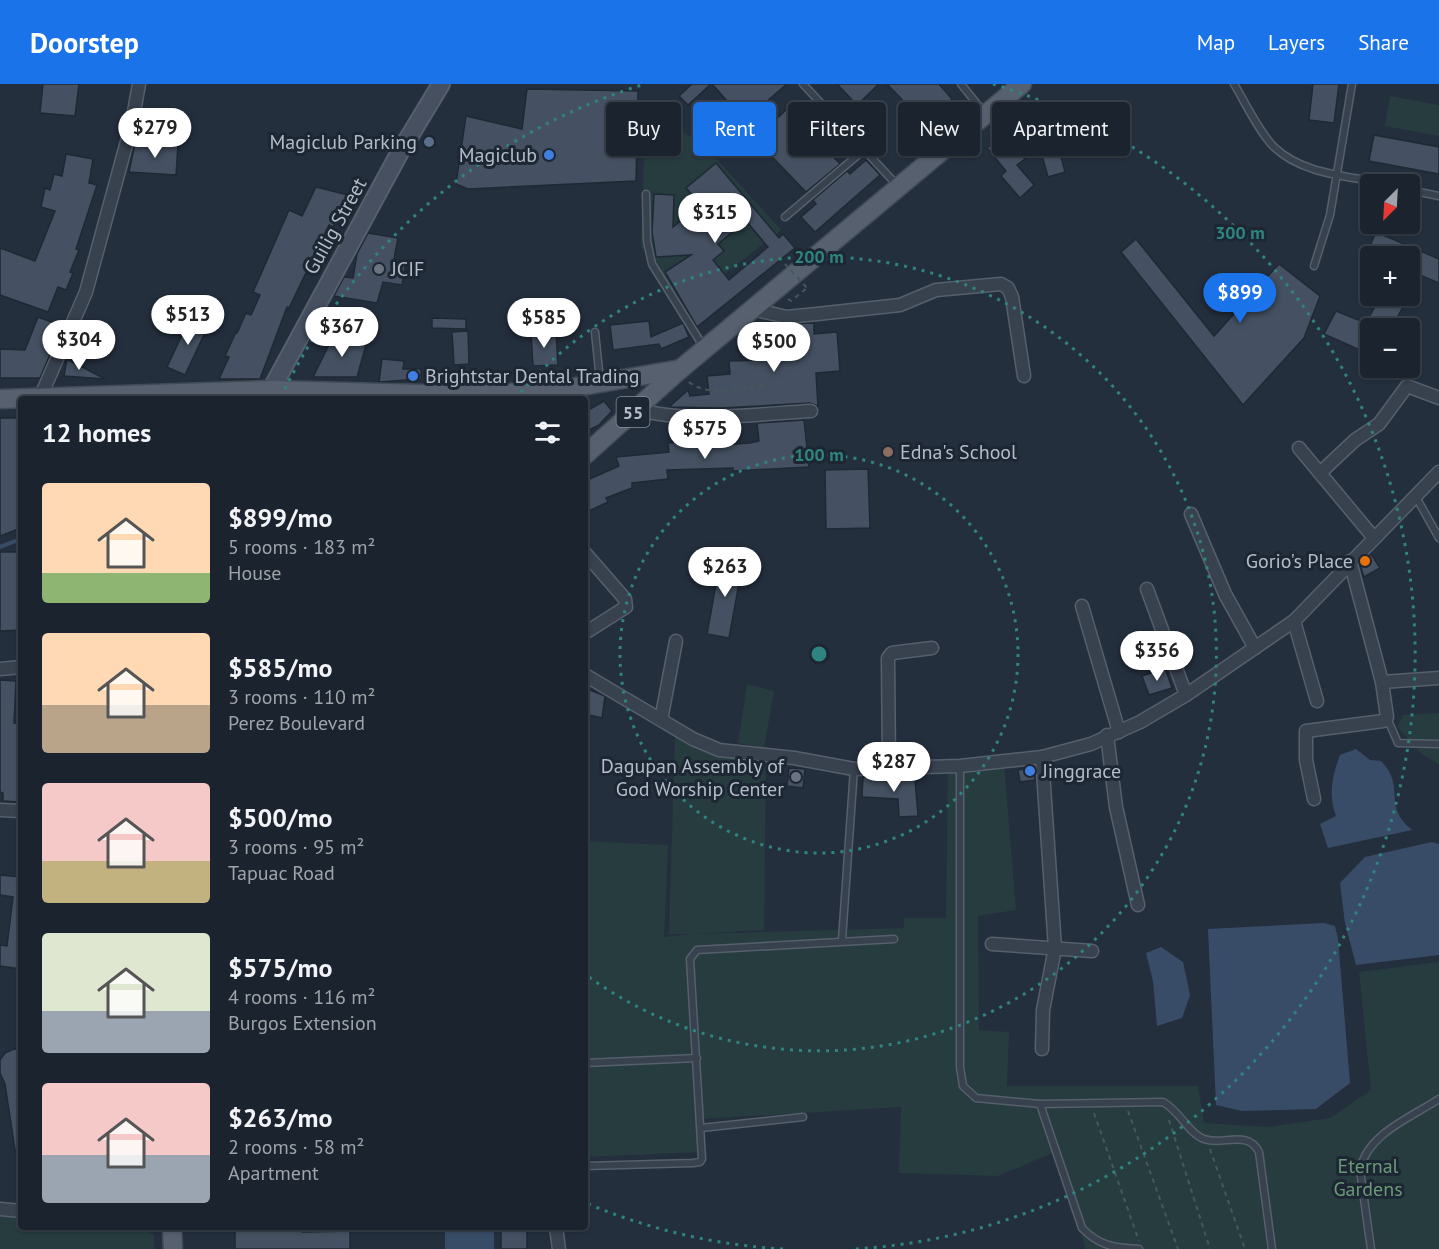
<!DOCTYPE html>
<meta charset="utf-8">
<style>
:root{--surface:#1b232e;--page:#282f3a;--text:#f1f3f6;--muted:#a0a4aa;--line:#39404a;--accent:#1a73e8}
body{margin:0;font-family:"PT Sans",sans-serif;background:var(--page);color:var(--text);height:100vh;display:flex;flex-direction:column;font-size:22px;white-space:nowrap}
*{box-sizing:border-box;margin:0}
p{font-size:20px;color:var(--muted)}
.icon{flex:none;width:33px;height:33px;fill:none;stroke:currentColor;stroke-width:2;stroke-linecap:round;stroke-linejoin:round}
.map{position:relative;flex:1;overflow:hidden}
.panel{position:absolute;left:18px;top:312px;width:570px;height:834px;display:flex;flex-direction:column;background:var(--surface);border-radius:6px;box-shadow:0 2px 4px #0004,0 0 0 2px var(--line)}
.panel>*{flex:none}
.guide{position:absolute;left:606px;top:18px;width:570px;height:54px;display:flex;gap:12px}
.needle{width:39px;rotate:204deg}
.fabs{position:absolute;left:1360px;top:90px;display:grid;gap:12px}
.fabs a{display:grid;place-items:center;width:60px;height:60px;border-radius:6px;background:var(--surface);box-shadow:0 2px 4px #0004,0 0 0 2px var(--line);font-size:30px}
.price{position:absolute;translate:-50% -51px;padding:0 14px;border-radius:21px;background:#fff;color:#222;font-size:20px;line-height:39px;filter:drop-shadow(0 2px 3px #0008)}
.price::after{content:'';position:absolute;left:50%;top:36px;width:18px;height:14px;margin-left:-9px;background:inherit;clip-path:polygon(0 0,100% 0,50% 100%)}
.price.selected{background:var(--accent);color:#fff}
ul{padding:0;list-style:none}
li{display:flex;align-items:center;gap:18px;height:150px;padding:0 24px}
li span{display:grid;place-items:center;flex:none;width:168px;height:120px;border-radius:6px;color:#555}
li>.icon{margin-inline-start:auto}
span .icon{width:72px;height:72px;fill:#fffc;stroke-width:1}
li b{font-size:26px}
h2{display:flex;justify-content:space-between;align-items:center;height:72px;padding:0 24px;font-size:26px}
.tag{padding:0 21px;border-radius:6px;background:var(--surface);box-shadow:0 2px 4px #0004,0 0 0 2px var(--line);font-size:21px;line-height:54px}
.tag.selected{background:var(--accent);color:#fff}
header{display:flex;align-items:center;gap:36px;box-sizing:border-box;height:84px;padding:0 30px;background:var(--accent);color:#fff}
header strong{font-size:28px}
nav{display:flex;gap:33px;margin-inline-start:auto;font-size:21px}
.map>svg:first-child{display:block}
.green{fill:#263c3f}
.water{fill:#394c67}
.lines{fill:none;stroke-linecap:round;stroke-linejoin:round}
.stream{stroke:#394c67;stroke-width:4}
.building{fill:#455162;stroke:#1f2835;stroke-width:1.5;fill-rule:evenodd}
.lane-casing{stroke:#565f6c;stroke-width:9}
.street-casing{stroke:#565f6c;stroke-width:15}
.secondary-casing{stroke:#565f6c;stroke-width:20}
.primary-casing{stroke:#414a57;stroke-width:21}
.path{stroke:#44595c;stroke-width:2;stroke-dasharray:4.5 4.5;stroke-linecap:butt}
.lane{stroke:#38414e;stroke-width:6}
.street{stroke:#38414e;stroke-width:12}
.secondary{stroke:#465061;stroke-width:16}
.primary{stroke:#56606e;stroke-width:18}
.path-bridge{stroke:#44595c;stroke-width:2;stroke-dasharray:4.5 4.5;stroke-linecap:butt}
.ring{fill:none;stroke:#308480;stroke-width:3;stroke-dasharray:3 6}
.service-dot{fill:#5c6f8a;stroke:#1d2633;stroke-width:2}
.shop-dot{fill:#3f7fe0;stroke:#1d2633;stroke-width:2}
.worship-dot{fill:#6b7280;stroke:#1d2633;stroke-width:2}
.education-dot{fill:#8d6e63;stroke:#1d2633;stroke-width:2}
.food-dot{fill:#e8710a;stroke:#1d2633;stroke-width:2}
.labels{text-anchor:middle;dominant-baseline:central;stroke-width:6;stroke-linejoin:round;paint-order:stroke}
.shield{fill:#1d2633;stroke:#878f9c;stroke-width:1.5}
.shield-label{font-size:18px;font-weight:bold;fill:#b4bcc9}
.poi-label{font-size:20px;fill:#b4bcc9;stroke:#1d2633;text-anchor:end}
.street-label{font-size:20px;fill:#b4bcc9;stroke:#1d2633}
.park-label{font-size:20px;fill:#6b9a76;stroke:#1d2633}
.centre{fill:#308480;stroke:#1d2633;stroke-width:3}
.ring-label{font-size:18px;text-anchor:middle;font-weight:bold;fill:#308480;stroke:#1d2633;stroke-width:6;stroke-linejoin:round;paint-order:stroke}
</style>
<header>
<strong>Doorstep</strong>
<nav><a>Map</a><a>Layers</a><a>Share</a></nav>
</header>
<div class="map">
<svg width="1439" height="1165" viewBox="0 0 1439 1165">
<rect width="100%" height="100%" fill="#242f3e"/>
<!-- green -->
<g class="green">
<polygon points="1390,12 1439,21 1439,52 1385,42"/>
<polygon points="646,25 705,62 781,146 685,221 641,163"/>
<polygon points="747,600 774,607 764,664 738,659"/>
<polygon points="1439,629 1439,680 1423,671 1397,643 1403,631"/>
<polygon points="675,653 718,668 766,676 764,846 693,850 904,844 904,834 946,834 948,688 1004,679 1016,826 978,832 979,946 1009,948 1007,1002 1198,1002 1204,1039 1268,1043 1330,1034 1371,1006 1359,888 1439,878 1439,1165 1086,1165 1055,1068 998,1092 899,1089 901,1023 702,1035 702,1068 585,1073 585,757 668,761 664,853 690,850 669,850"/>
<polygon points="0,1130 21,1132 21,1143 142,1143 154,1151 154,1165 0,1165"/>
</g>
<!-- water -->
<g class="water">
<path d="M 1356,665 L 1370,676 L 1381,677 C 1407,704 1381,720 1412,746 L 1328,764 L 1320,740 L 1336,732 C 1328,710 1332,693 1340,671 Z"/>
<polygon points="1432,758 1439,760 1439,871 1356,881 1345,839 1340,799 1365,773"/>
<polygon points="1324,839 1335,842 1338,855 1350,999 1316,1025 1242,1027 1216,1021 1208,845"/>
<polygon points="1161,863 1183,878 1190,911 1182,934 1157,942 1153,897 1146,869"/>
<rect x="445" y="1143" width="49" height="22"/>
</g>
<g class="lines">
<!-- stream -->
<polyline class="stream" points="0,463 21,455"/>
</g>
<!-- building -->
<g class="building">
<polygon points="43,0 79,0 75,32 40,29"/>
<polygon points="692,0 711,0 688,21 679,12"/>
<polygon points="712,0 787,0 711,65 694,45 727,17"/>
<polygon points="837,0 879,0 857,21"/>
<polygon points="887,0 939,0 952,15 939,26 949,36 934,49"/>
<polygon points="1313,0 1339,0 1334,39 1309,36"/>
<polygon points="527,5 638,7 636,97 468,105 456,100 466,32 522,45"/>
<polygon points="788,24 840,80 806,108 755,55"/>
<polygon points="1051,34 1065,88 1048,93 1033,39"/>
<polygon points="1003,50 1025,75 1017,81 1034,101 1020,114 1001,92 1006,87 987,64"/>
<polygon points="1374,51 1439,63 1439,90 1369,77"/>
<polygon points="135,59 178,61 176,91 129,88"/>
<polygon points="66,70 93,75 89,99 97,101 76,165 79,166 70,188 73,189 66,206 58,203 48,228 0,211 0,164 35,177 55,127 41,123 45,104 50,106 54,90 62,92"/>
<polygon points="866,76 880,91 815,148 801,133 816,120 813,116 847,87 850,90"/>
<path d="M 716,79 L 779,154 L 783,150 L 795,164 L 697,243 L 665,188 L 691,171 L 656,173 L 652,148 L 654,110 L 674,111 L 673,143 L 700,120 L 686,104 ZM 746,137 L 768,163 L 729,196 L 713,176 L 724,167 L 718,160 Z"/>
<polygon points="316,103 348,111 333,143 329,141 289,224 287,223 260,295 219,295 229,273 225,272 236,248 237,249 246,229 251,231 260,211 253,208 289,126 302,132"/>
<polygon points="1376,148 1439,175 1439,199 1410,187 1410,172 1376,172 1367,169"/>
<polygon points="368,149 398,154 394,175 406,177 402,201 383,198 377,219 334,212 344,193 353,194 357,170"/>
<polygon points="1136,155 1214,252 1279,180 1320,212 1304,254 1243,321 1121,168"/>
<polygon points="1380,213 1403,223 1391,244 1371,244 1371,271 1324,250 1336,227 1366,239"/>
<polygon points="191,232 209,240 185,291 167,283"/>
<polygon points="38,233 62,242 40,294 0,294 0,265 25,266"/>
<polygon points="432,234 466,235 466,245 432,244"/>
<polygon points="649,237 651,253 683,239 689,253 661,265 659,260 613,266 610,241"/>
<polygon points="814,239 814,250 837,248 840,287 816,289 818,322 810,319 723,324 669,323 688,306 690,312 709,310 707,292 730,290 729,277 765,276 771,264 770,253 777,248 779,240"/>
<polygon points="336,247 366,261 357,293 313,293"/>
<polygon points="468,247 469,280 454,281 452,248"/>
<polygon points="556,248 558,281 533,282 531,249"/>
<polygon points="67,275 105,295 64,292"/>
<polygon points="382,275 404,277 403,285 421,285 421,295 379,298"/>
<polygon points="604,317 612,327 599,341 585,348 585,328"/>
<polygon points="0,334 21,334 21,444 0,452"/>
<polygon points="804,336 809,383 733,387 733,384 667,386 668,395 632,399 632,404 606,414 608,418 589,427 585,419 585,397 619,382 616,373 669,368 668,359 716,355 717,361 750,359 759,357 757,339"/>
<polygon points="868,385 870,444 826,445 825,386"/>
<polygon points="0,468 21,468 21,546 0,547"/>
<polygon points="1371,470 1380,484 1364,493 1360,481"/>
<polygon points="721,473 743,477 729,554 707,550"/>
<polygon points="1165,584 1172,604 1149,611 1142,592"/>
<polygon points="0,596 16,597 14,639 21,639 21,718 3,717 3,709 0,708"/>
<polygon points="585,604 605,612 602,634 585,630"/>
<polygon points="789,684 805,685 803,704 787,702"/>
<polygon points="1034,684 1035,696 1020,698 1018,686"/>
<polygon points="897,692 908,692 908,696 915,695 918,732 899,733 898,715 862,713 863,693 897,695"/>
<polygon points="0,791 21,793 21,885 0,882 0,861 7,862 13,813 0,811"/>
<polygon points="14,965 21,966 21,1065 15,1066 5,1000 0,989 0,976 5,969"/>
<polygon points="235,1143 302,1143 302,1148 350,1147 350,1165 235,1165"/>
<rect x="501" y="1143" width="26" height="22"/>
</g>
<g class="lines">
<!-- lane casing -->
<g class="lane-casing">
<g id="lane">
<polyline points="803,0 896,100"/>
<polyline points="961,0 985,30"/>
<path d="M 1234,0 C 1245,18 1259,48 1274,63 C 1303,91 1350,92 1387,100"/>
<polyline points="1410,106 1439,112"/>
<polyline points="646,110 647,157 652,180 703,262"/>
<polyline points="785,133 865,65"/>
<polyline points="1314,182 1330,131 1352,0"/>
<polyline points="595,248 600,297"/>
<polyline points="1416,413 1439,454"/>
<polyline points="1387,634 1398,659 1439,660"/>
<path d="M 960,682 L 960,983 L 963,1002 L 976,1014 L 1040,1020 L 1163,1018 C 1180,1027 1189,1050 1204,1055 C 1223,1062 1247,1045 1259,1068 L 1272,1165"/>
<polyline points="842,856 854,685"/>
<polyline points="585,979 697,974"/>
<path d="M 1040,1020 L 1082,1144 C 1099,1162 1115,1164 1139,1165"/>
<polyline points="701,1044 803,1033"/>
<polyline points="585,1082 693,1079 700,1078 702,1075 690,875 697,866 894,855"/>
<path d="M 1371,1165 L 1360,1086 C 1367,1050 1410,1034 1439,1015"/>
</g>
</g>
<!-- street casing -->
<g class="street-casing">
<g id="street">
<polyline points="752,225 787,233 817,230 900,221 936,206 1001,200 1008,204 1012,213 1024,292"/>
<polyline points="40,314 86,208 132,39 139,0"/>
<path d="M 636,325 C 688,340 757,330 811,327"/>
<polyline points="1299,364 1374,454"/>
<polyline points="1320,389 1355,356 1379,340 1407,302 1439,314"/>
<polyline points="1191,430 1225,510 1255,564"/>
<polyline points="585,469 625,515 626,523 585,549"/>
<polyline points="1350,477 1382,598 1439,594"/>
<polyline points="1147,505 1186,611"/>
<polyline points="1082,522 1119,648"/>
<polyline points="1294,537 1317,617"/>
<polyline points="0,585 21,583"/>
<polyline points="585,591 693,655 719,666 794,674 854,685 960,682 1042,673 1091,660 1140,638 1186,611 1294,537 1439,388"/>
<polyline points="661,636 676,557"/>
<polyline points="1107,651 1116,723 1138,821"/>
<polyline points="1042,673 1055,864 1043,926 1042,965"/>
<polyline points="889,685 888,574 892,569 932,564"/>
<polyline points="1314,715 1306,676 1306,647 1383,637 1387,633 1382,598"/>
<polyline points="0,726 21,727"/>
<polyline points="992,860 1092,867"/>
<polyline points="0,1125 21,1127"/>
<polyline points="556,1143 559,1165"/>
</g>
</g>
<!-- secondary casing -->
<g class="secondary-casing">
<polyline id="secondary" points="266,315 400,68 441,0"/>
</g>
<!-- primary casing -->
<g class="primary-casing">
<g id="primary">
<polyline points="0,315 271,306 460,311 507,309 565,305 681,285"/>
<polyline points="585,371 677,288 1022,0"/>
<polyline points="172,1143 173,1165"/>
</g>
</g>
<!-- path -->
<g class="path">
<polyline points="788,215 791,217 807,204"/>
<path d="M 689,298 C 708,314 744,303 768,301"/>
<polyline points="1128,1027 1178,1165"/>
<polyline points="1094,1029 1139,1157"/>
<polyline points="1169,1036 1210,1165"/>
<polyline points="1210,1065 1245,1165"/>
</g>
<!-- lane -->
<use href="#lane" class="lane"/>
<!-- street -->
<use href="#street" class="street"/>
<!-- secondary -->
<use href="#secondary" class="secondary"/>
<!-- primary -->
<use href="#primary" class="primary"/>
<!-- path-bridge -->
<polyline class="path-bridge" points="785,180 807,204"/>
</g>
<!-- distance rings -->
<g class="ring">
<circle cx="819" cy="570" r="199"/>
<path d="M515 315A397 397 0 1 1 586 891"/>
<path d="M783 1165A596 596 0 0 1 586 1119M281 313A596 596 0 0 1 645 0M993 0A596 596 0 0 1 855 1165"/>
</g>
<!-- markers -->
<circle class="service-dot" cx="429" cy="58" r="6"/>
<g class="shop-dot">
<circle cx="549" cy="71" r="6"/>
<circle cx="413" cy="292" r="6"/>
<circle cx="1030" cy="687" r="6"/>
</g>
<g class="worship-dot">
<circle cx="379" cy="185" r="6"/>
<circle cx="796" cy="693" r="6"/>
</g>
<circle class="education-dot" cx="888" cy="368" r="6"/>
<circle class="food-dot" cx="1365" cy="477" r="6"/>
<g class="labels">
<!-- shield labels -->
<rect class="shield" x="616.5" y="313" width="33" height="30" rx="4.5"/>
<g class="shield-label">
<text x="633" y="328">55</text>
</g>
<!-- poi labels -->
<g class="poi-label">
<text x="417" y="58">Magiclub Parking</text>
<text x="537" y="71">Magiclub</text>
<text x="391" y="185" text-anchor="start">JCIF</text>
<text x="425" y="292" text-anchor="start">Brightstar Dental Trading</text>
<text x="900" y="368" text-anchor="start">Edna's School</text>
<text x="1353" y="477">Gorio's Place</text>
<text x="784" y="682">Dagupan Assembly of<tspan x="784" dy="23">God Worship Center</tspan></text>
<text x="1042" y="687" text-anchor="start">Jinggrace</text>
</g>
<!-- street labels -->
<g class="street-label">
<text transform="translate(335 142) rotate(-61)">Guilig Street</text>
</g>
<!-- park labels -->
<g class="park-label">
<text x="1368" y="1082">Eternal<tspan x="1368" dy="23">Gardens</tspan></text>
</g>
</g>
<circle cx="819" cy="570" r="9" class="centre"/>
<g class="ring-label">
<text x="1240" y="155">300 m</text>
<text x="819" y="179">200 m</text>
<text x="819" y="377">100 m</text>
</g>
</svg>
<div class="fabs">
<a><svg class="needle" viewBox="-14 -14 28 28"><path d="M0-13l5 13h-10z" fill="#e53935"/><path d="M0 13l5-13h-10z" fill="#a0a4aa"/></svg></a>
<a>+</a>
<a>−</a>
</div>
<b class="price" style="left:155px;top:75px">$279</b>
<b class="price" style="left:715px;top:160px">$315</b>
<b class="price selected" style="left:1240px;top:240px">$899</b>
<b class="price" style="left:188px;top:262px">$513</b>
<b class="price" style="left:544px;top:265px">$585</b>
<b class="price" style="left:342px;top:274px">$367</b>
<b class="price" style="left:79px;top:287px">$304</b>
<b class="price" style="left:774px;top:289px">$500</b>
<b class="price" style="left:705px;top:376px">$575</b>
<b class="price" style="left:725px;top:514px">$263</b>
<b class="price" style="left:1157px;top:598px">$356</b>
<b class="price" style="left:894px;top:709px">$287</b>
<div class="guide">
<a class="tag">Buy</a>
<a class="tag selected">Rent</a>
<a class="tag">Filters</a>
<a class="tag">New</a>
<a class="tag">Apartment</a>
</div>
<section class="panel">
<h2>12 homes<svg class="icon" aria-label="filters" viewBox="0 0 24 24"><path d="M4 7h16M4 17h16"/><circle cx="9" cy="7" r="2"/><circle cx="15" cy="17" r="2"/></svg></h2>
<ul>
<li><span style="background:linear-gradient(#ffd9b3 75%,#8fb573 0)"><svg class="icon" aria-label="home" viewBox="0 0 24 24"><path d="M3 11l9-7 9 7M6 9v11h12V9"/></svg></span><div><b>$899/mo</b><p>5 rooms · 183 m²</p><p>House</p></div></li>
<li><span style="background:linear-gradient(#ffd9b3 60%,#b9a48a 0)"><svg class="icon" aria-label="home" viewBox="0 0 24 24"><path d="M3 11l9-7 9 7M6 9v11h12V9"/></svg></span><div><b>$585/mo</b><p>3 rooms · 110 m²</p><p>Perez Boulevard</p></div></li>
<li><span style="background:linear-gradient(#f6c9c9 65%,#c2b280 0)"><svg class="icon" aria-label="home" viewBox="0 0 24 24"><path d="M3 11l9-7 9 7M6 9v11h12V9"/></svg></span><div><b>$500/mo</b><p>3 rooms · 95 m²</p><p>Tapuac Road</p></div></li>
<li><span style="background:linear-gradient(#dfe7d0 65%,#9aa5b1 0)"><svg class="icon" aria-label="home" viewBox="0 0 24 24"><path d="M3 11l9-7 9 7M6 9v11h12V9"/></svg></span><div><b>$575/mo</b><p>4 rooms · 116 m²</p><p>Burgos Extension</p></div></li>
<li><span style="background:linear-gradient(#f6c9c9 60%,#9aa5b1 0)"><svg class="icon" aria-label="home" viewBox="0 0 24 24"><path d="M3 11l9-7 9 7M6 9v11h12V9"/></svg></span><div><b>$263/mo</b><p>2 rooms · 58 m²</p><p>Apartment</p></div></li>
</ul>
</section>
</div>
